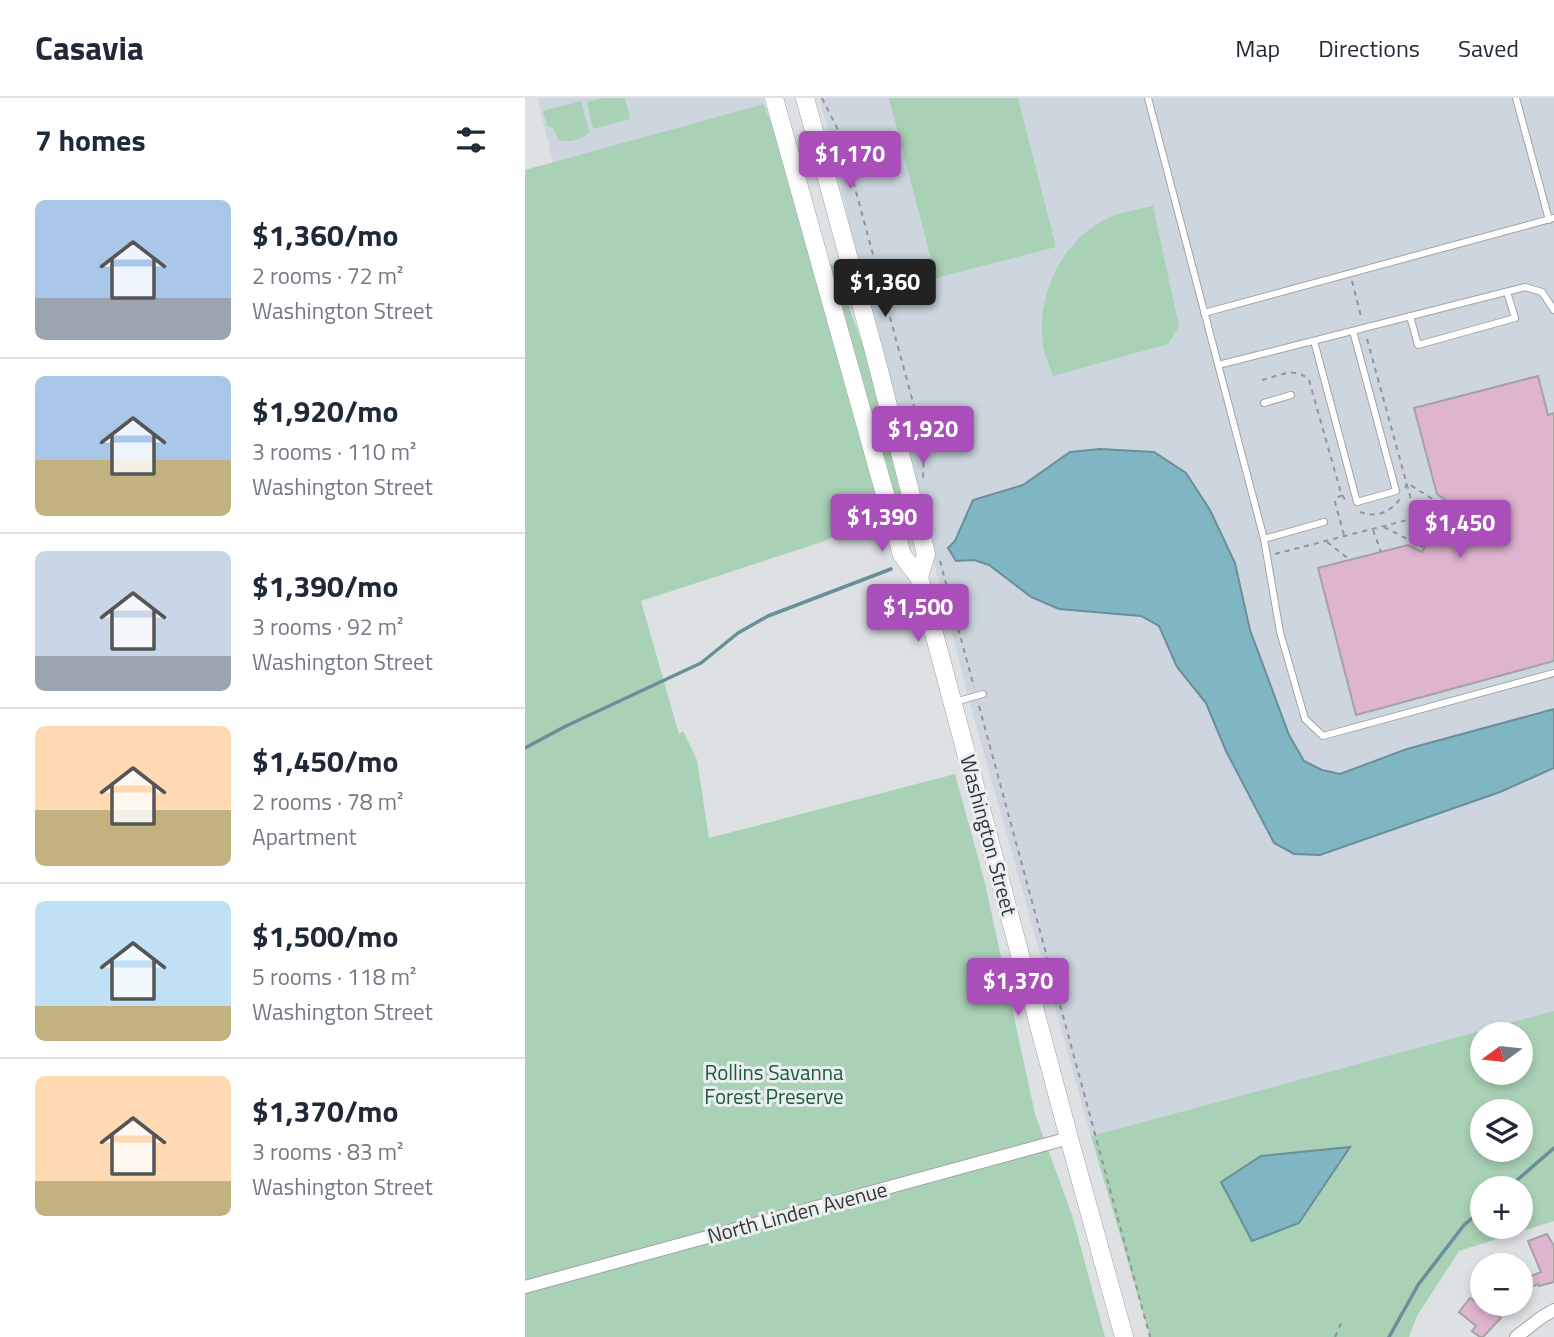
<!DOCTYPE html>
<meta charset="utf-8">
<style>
:root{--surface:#fff;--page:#f2f2f3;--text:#1f2937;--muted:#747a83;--line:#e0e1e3;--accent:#aa4eb9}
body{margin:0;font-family:"Titillium Web",sans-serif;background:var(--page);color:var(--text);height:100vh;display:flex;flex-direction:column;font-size:26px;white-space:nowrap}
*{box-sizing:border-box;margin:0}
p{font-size:23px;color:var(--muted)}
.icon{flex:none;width:38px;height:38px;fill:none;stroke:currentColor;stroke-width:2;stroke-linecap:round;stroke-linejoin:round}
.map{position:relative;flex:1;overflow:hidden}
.details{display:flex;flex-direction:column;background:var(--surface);width:525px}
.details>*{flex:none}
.needle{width:46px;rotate:255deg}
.fabs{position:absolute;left:945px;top:924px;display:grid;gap:14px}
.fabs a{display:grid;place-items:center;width:63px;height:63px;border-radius:50%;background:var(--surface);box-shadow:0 4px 10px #0003;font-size:35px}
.price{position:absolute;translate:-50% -60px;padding:0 16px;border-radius:7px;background:var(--accent);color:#fff;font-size:23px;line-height:46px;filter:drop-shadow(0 2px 4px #0008)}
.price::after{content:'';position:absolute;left:50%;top:42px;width:21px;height:16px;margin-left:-10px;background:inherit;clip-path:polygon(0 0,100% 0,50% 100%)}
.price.active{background:#222;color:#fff}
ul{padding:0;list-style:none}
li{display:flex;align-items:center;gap:21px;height:175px;padding:0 35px}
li+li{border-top:2px solid var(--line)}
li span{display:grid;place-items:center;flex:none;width:196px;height:140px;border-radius:10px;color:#555}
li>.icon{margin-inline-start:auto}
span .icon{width:84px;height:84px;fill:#fffc;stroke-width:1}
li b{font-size:30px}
h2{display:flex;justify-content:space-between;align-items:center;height:84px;padding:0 35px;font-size:30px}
header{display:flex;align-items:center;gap:42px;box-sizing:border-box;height:98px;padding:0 35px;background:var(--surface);border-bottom:2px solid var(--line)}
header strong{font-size:33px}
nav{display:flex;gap:38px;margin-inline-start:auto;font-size:24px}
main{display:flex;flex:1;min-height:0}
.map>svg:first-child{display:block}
.built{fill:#cdd6de}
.green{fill:#a9d1b6;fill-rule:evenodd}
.water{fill:#80b5c3;stroke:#698f99;stroke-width:2}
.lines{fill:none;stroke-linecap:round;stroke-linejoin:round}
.stream{stroke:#698f99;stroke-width:3.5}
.building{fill:#deb4ce;stroke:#a5a2a4;stroke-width:2}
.service-casing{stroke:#a1a3a6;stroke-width:8}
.minor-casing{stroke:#a1a3a6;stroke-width:14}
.secondary-casing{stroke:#a1a3a6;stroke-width:19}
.path{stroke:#929497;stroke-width:2;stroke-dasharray:5 5;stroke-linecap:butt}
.service{stroke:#fff;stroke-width:6}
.minor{stroke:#fff;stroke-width:12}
.secondary{stroke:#fff;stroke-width:18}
.labels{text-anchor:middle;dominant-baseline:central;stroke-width:6;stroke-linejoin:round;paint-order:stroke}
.street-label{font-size:21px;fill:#343537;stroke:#ebeef1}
.park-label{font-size:21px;fill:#1b5c39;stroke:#ebeef1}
</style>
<header>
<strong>Casavia</strong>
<nav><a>Map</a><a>Directions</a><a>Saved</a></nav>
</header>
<main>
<section class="details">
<h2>7 homes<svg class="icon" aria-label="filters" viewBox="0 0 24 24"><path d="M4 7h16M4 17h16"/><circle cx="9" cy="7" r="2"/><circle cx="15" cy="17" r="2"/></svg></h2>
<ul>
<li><span style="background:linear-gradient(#a9c7e8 70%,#9aa5b1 0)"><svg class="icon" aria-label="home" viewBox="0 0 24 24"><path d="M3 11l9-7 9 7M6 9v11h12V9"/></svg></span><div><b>$1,360/mo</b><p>2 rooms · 72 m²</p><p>Washington Street</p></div></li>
<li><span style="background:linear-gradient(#a9c7e8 60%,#c2b280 0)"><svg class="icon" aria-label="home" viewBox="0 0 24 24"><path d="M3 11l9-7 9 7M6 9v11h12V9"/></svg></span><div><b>$1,920/mo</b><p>3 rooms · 110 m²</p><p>Washington Street</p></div></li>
<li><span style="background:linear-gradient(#c9d6e8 75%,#9aa5b1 0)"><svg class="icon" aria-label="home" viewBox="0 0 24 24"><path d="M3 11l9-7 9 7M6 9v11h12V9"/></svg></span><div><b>$1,390/mo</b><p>3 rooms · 92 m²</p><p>Washington Street</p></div></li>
<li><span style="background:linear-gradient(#ffd9b3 60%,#c2b280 0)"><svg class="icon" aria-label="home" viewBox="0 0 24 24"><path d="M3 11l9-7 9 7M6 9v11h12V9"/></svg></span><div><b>$1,450/mo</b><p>2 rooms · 78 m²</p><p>Apartment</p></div></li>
<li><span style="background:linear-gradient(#bfe0f5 75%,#c2b280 0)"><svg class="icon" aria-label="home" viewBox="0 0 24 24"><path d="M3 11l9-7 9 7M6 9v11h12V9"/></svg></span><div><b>$1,500/mo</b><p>5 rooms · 118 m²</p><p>Washington Street</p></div></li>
<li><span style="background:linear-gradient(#ffd9b3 75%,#c2b280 0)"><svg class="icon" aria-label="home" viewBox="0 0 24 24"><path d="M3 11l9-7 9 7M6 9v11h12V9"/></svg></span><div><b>$1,370/mo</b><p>3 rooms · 83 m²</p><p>Washington Street</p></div></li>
</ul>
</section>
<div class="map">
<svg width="1029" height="1239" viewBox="0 0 1029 1239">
<rect width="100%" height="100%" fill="#dee1e4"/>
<!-- built -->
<g class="built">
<polygon points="12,0 237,0 239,6 29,67"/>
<polygon points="294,0 1029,0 1029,913 566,1038 443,598 336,178 303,31"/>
</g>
<!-- green -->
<g class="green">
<polygon points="78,0 100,0 105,21 68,31 62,4"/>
<polygon points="364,0 493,0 531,149 411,180"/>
<path d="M 56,3 L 64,34 C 58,42 43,45 34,42 L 28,30 L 22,28 L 18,13 Z"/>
<polygon points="239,6 254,47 288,172 313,248 355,412 300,443 116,503 154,636 158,633 172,662 184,740 430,676 460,785 510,1016 547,1117 580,1239 0,1239 0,72"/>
<path d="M 628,108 L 654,228 L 643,246 L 528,278 C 524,268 520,257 518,247 C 510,195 540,136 590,117 C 602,113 615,111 628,108 Z"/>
<polygon points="308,165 340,253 386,431 379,433 303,167"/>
<path d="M 1029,913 L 1029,1123 L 934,1153 L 892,1218 L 884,1239 L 625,1239 L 566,1038 ZM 957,936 L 996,936 L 996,975 L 957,975 ZM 957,1013 L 996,1013 L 996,1052 L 957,1052 ZM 957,1090 L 996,1090 L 996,1129 L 957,1129 Z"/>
</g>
<!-- water -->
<g class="water">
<polygon points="575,351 629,354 661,375 685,412 710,465 725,532 764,637 779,663 797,672 815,676 882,651 1029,611 1029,670 975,694 795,757 769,756 749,745 701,653 681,605 652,569 634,528 616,518 534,511 506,499 464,467 449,462 431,463 423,450 430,443 448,402 498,387 545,354"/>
<polygon points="825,1049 774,1125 727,1143 696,1084 736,1058"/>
</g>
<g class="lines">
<!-- stream -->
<g class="stream">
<polyline points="0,650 41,628 176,565 213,535 243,518 366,471"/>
<polyline points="983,1090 1029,1050"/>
<polyline points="864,1239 893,1187 939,1127 957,1112"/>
</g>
</g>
<!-- building -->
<g class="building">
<polygon points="1013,278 1023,317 1029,315 1029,563 831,617 793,470 883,447 897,454 925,405 912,396 889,310"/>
<polygon points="1022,1136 1029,1148 1029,1184 1014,1188 1013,1186 996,1193 996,1182 1016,1174 1003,1143"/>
<polygon points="945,1200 951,1204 952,1202 976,1220 958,1239 955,1239 947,1233 951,1228 934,1214"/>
</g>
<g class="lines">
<!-- service casing -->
<g class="service-casing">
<g id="service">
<polyline points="623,0 739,441 755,534 780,621 798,638 1029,575"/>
<polyline points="991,0 1024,122"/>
<polyline points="679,215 1029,120"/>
<polyline points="885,218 893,247 990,220 982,194"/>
<polyline points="789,243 832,404 871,393 828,233"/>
<polyline points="693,267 1000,189 1017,194 1029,212"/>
<polyline points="739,305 766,297"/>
<polyline points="739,441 799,424"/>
<polyline points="430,604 458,596"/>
</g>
</g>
<!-- minor casing -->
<g class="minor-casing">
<g id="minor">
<polyline points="0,1189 544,1040"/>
<polyline points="991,1239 1017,1219 1029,1212"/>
</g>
</g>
<!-- secondary casing -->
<g class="secondary-casing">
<g id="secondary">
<polyline points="249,0 377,457 394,479 544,1040 599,1239"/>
<polyline points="280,0 350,257 401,456 394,479"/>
</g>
</g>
<!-- path -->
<g class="path">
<polyline points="297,0 313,32 320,53 399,345 398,382"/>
<polyline points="827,183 837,222"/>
<polyline points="842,241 899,449"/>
<path d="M 737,282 C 753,278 771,268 784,282 L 816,395 L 822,405"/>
<polyline points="880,390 882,385 922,410"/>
<polyline points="817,397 810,401 810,404 819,437"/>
<path d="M 835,414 C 852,420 864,415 875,401"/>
<polyline points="859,429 898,449"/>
<polyline points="848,432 856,454"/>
<polyline points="802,444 825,462"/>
<polyline points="750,456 890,420"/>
<polyline points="415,463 449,589"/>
<polyline points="454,608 625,1239"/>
<polyline points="810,1239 818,1221"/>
</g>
<!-- service -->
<use href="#service" class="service"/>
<!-- minor -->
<use href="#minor" class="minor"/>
<!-- secondary -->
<use href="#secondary" class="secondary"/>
</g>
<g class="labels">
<!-- street labels -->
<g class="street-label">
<text transform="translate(464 737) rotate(75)">Washington Street</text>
<text transform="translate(272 1114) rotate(-15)">North Linden Avenue</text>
</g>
<!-- park labels -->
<g class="park-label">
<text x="249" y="974">Rollins Savanna<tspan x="249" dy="24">Forest Preserve</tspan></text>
</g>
</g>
</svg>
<div class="fabs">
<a><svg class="needle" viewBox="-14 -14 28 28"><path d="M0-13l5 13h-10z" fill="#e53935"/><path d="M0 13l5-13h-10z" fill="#747a83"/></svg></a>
<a><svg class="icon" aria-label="layers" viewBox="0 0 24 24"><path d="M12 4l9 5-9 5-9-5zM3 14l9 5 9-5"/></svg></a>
<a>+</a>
<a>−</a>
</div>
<b class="price" style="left:325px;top:93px">$1,170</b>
<b class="price active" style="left:360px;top:221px">$1,360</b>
<b class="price" style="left:398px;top:368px">$1,920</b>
<b class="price" style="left:357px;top:456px">$1,390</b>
<b class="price" style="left:935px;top:462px">$1,450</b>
<b class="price" style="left:393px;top:546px">$1,500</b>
<b class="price" style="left:493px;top:920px">$1,370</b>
</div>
</main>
